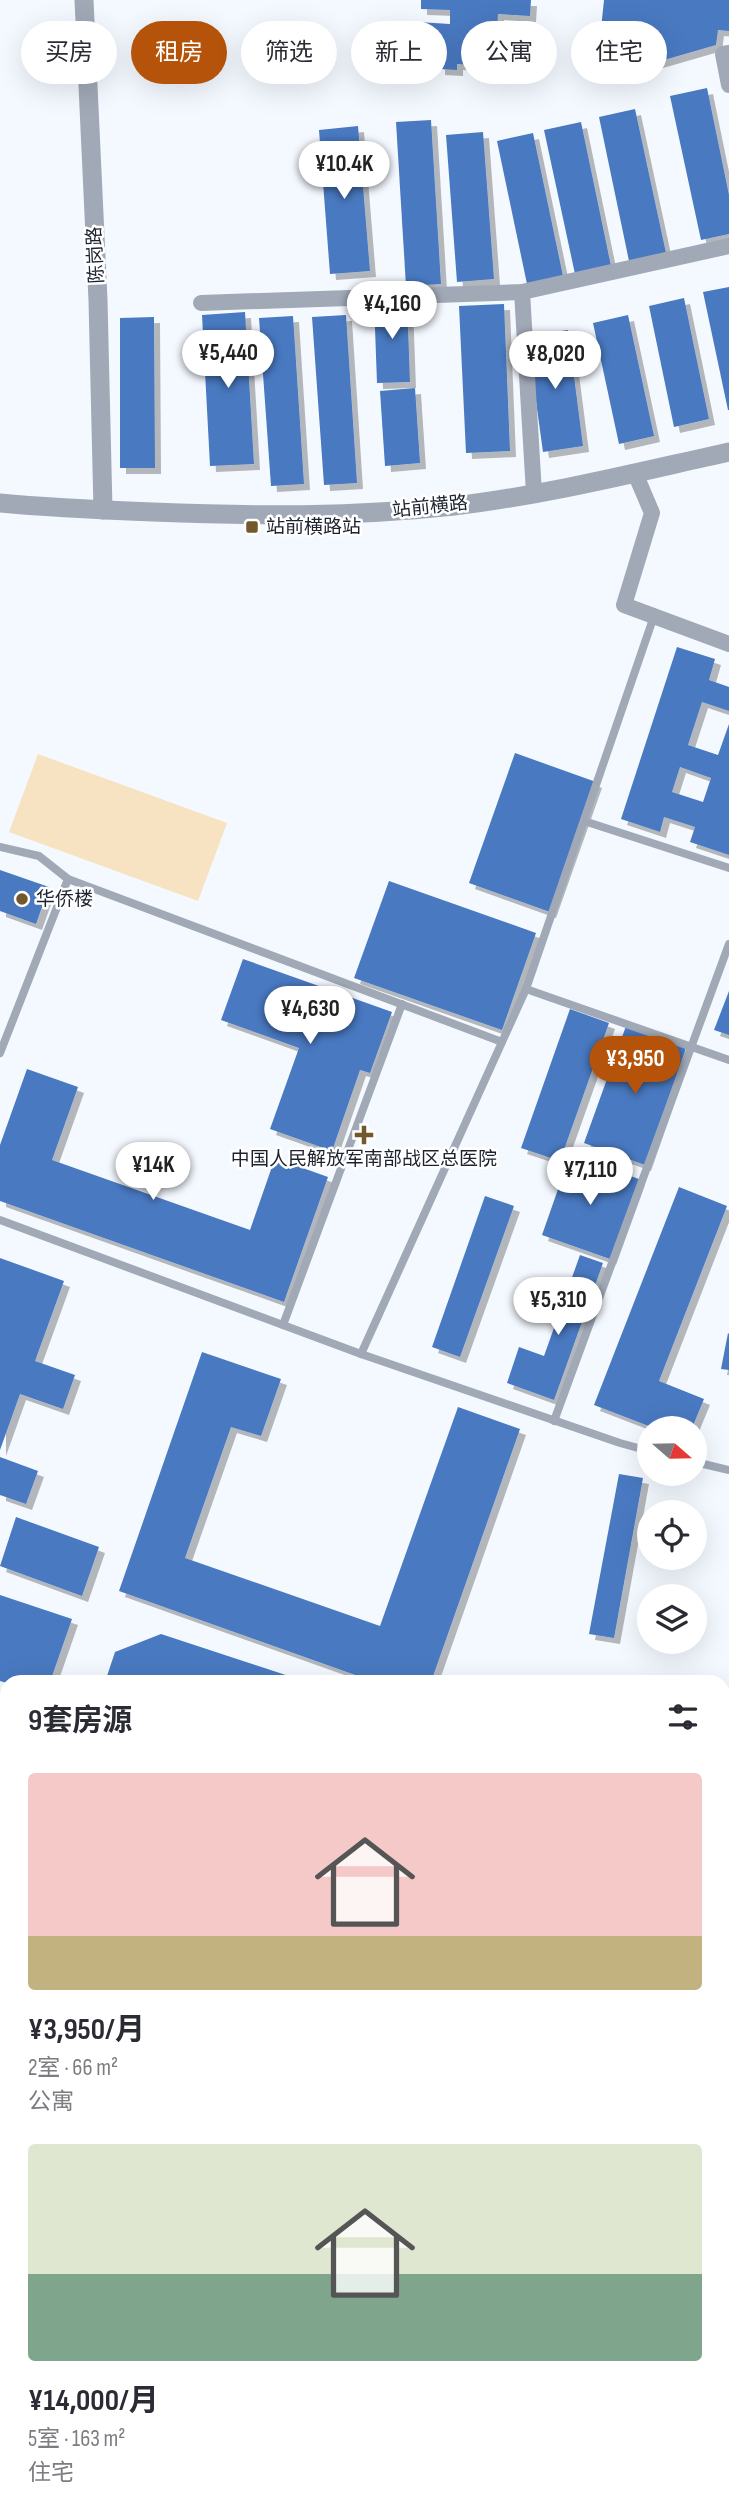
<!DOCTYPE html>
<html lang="zh">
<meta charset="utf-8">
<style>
:root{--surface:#fff;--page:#f7f7f7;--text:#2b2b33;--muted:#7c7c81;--accent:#b45309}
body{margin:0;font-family:"Sofia Sans Condensed","Noto Sans SC",sans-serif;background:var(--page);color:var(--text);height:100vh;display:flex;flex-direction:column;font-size:26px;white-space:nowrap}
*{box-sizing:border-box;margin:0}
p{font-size:23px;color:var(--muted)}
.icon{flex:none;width:38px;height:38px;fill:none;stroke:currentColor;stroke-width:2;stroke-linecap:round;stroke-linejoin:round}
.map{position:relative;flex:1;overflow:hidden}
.details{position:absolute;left:0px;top:1675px;width:730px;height:842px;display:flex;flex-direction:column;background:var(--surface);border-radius:21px 21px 0 0;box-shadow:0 7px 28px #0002}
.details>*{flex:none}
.guide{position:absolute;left:21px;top:21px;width:688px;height:63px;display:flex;gap:14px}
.needle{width:46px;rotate:110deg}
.tools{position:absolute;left:637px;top:1416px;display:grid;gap:14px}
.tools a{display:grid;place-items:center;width:70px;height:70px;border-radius:50%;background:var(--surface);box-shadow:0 7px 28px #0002;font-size:35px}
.price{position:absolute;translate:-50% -60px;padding:0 16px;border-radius:24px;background:#fff;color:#222;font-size:23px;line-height:46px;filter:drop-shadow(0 2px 4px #0008)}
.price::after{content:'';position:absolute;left:50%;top:42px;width:21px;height:16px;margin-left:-10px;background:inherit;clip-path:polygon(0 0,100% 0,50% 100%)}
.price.selected{background:var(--accent);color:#fff}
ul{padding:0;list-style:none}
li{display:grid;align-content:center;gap:14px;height:371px;padding:0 28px}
li span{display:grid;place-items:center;height:217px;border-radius:7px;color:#555}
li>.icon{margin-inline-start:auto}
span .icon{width:126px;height:126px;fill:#fffc;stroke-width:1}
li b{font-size:30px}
h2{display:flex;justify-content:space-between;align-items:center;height:84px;padding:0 28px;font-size:30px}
.tag{padding:0 24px;border-radius:32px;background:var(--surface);box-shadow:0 7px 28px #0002;font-size:24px;line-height:63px}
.tag.selected{background:var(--accent);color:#fff}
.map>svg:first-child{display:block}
.green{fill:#f7e3c1}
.building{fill:#4879c1;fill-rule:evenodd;filter:url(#shadow)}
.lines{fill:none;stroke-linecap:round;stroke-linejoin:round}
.service{stroke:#a1a9b7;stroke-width:8}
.minor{stroke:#a1a9b7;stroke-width:16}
.tertiary{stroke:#a1a9b7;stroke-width:19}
.primary{stroke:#59687f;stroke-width:19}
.poi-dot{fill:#72582a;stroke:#fff;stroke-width:2.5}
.labels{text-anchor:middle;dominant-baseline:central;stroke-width:5;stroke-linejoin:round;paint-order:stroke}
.street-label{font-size:19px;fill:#1c232f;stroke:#fff}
.poi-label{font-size:19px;fill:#1c232f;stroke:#fff;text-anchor:start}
</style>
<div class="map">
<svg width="729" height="2515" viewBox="0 0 729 2515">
<defs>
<filter id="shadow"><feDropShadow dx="6" dy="6" stdDeviation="0" flood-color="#0004"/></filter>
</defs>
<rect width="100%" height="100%" fill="#f4f9ff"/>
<!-- green -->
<polygon class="green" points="38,754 227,823 198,901 9,832"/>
<!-- building -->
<g class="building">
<polygon points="421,0 531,0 530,16 498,14 497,30 530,32 527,69 502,67 502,74 481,74 482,66 457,64 457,70 439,69 439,62 416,59 418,22 450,24 450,10 421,9"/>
<polygon points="604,0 729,0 729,31 718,30 716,45 626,71 597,68"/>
<polygon points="707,88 729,195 729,234 701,240 670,96"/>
<polygon points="635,109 666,253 629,261 599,117"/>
<polygon points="431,120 441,284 406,286 396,122"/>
<polygon points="581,122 611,266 575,274 544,130"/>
<polygon points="358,126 370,271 330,274 319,130"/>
<polygon points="483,132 494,279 457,282 446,135"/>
<polygon points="533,133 563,276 527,284 497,141"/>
<polygon points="729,287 729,410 728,410 703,292"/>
<polygon points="684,298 709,419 674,427 649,306"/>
<polygon points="407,300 410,382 377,383 374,301"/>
<polygon points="504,304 510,451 466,453 459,306"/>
<polygon points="245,312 254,464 210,466 202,315"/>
<polygon points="346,315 357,483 324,485 312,317"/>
<polygon points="628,315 654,436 619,444 593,323"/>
<polygon points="293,316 304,484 271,486 259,318"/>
<polygon points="154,317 155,468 120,468 120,318"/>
<polygon points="568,330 583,446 543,452 527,336"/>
<polygon points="415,388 420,463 385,466 380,391"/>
<path d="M 677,647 L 715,659 L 709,680 L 729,687 L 729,711 L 702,702 L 688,745 L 718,755 L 729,724 L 729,855 L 690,842 L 695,827 L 664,817 L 660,832 L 621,819 ZM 680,767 L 711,778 L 703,802 L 672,792 Z"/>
<polygon points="515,753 596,782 550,912 469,883"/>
<polygon points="0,870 49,887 36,924 0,911"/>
<polygon points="389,881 536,933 502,1030 354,978"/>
<polygon points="243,959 392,1012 370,1073 360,1070 332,1151 270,1129 299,1048 221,1020"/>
<polygon points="729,991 729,1035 714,1030"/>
<polygon points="570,1009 609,1023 560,1161 521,1148"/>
<polygon points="626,1026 686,1048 645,1165 584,1143"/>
<polygon points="27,1069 78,1087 52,1160 250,1230 275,1158 328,1177 284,1302 0,1201 0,1145"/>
<polygon points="570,1155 639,1179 610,1259 542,1235"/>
<polygon points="679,1187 727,1206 659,1381 704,1399 692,1428 654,1428 594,1405"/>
<polygon points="485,1196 514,1206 460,1357 432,1347"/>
<polygon points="580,1255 603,1263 554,1400 507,1383 519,1347 544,1356"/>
<polygon points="0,1258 64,1281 35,1361 75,1375 63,1409 20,1394 0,1450"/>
<polygon points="728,1333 729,1334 729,1370 721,1369"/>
<polygon points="202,1352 281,1379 261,1436 231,1427 185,1558 380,1626 458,1407 520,1429 431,1682 375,1682 119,1591"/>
<polygon points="0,1457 38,1471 26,1504 0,1495"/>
<polygon points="619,1474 643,1478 614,1638 589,1634"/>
<polygon points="16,1517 99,1547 82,1596 0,1566"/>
<polygon points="0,1595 72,1619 50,1682 7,1683 0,1681"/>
<polygon points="161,1634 304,1681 304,1682 105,1682 115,1652"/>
<polygon points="723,1753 729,1755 729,1769 723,1785"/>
<polygon points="728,1904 729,1904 729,1963 723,1961 723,1921"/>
<polygon points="0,1917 7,1919 7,2248 0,2246 0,1998 4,1986 0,1985"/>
<polygon points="723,2185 729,2188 729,2198 723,2215"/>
<polygon points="0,2358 7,2360 7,2417 0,2415"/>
<polygon points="723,2438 729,2440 729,2515 671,2515 673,2510 723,2510"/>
<polygon points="340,2510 457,2510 455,2515 354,2515"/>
</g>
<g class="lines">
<!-- service -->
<g class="service">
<polyline points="584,821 729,868"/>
<polyline points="0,847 39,856 68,879 502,1042"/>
<polyline points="526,989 729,1060"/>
<polyline points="0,1053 68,879"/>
<polyline points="0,1220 361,1354 620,1443 649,1451"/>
<polyline points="283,1325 402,1004"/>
<polyline points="361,1354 526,989 654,616"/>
<polyline points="554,1421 729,944"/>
<polyline points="695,1462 729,1470"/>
<polyline points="723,1820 729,1806"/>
<polyline points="723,2266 729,2249"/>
<polyline points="0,2478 7,2480"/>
<polyline points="110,2510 129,2515"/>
<polyline points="630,2515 632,2510"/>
</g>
<!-- minor -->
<g class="minor">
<polyline points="729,53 723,54 729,85"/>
<polyline points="522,292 534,493"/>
<polyline points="201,303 522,292 729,246"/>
<polyline points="635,473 652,513 624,605 729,644"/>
<polyline points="723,2002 729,2005"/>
<polyline points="723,2070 729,2072"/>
</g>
<!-- tertiary -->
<g class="tertiary">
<polyline points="84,0 98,300 103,510"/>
<path d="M 0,503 C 51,508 102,510 153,512 C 253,516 354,517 454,506 C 547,495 638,472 729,452"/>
</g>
<!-- primary -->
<g class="primary">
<polyline points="0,1764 7,1767"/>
<polyline points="0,1815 7,1818"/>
<polyline points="723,2025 729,2028"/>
<polyline points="723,2048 729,2050"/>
</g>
</g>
<!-- markers -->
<g class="poi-dot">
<rect x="245" y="520" width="14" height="14" rx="3.5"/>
<circle cx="22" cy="899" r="7"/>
<path d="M360.5 1124.5h7v7h7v7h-7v7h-7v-7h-7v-7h7z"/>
</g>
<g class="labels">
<!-- street labels -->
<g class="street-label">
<text transform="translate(96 255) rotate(-93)">陈岗路</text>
<text transform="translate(430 507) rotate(-6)">站前横路</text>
</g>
<!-- poi labels -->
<g class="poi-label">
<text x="266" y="527">站前横路站</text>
<text x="36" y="899">华侨楼</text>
<text x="364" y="1159" text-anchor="middle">中国人民解放军南部战区总医院</text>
</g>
</g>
</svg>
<div class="tools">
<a><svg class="needle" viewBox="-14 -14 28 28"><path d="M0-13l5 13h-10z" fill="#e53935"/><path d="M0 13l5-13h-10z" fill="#7c7c81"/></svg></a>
<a><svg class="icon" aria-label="locate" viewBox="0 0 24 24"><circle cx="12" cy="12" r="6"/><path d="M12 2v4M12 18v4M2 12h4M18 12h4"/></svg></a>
<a><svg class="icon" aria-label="layers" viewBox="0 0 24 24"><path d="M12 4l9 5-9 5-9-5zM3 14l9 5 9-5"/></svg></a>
</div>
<b class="price" style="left:344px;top:201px">¥10.4K</b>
<b class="price" style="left:392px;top:341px">¥4,160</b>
<b class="price" style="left:228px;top:390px">¥5,440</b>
<b class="price" style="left:555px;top:391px">¥8,020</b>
<b class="price" style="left:310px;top:1046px">¥4,630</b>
<b class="price selected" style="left:635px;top:1096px">¥3,950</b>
<b class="price" style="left:153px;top:1202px">¥14K</b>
<b class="price" style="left:590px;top:1207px">¥7,110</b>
<b class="price" style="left:558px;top:1337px">¥5,310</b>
<div class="guide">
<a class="tag">买房</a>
<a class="tag selected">租房</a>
<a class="tag">筛选</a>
<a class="tag">新上</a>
<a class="tag">公寓</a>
<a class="tag">住宅</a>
</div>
<section class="details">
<h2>9套房源<svg class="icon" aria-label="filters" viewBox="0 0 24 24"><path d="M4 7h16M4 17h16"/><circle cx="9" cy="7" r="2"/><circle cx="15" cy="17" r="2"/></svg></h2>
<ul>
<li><span style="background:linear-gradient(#f6c9c9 75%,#c2b280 0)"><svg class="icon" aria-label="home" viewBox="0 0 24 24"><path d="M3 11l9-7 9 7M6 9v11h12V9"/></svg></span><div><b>¥3,950/月</b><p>2室 · 66 m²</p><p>公寓</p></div></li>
<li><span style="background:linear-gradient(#dfe7d0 60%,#7fa58c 0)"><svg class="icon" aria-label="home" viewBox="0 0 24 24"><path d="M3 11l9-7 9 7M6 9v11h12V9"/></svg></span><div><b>¥14,000/月</b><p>5室 · 163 m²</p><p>住宅</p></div></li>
</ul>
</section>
</div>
